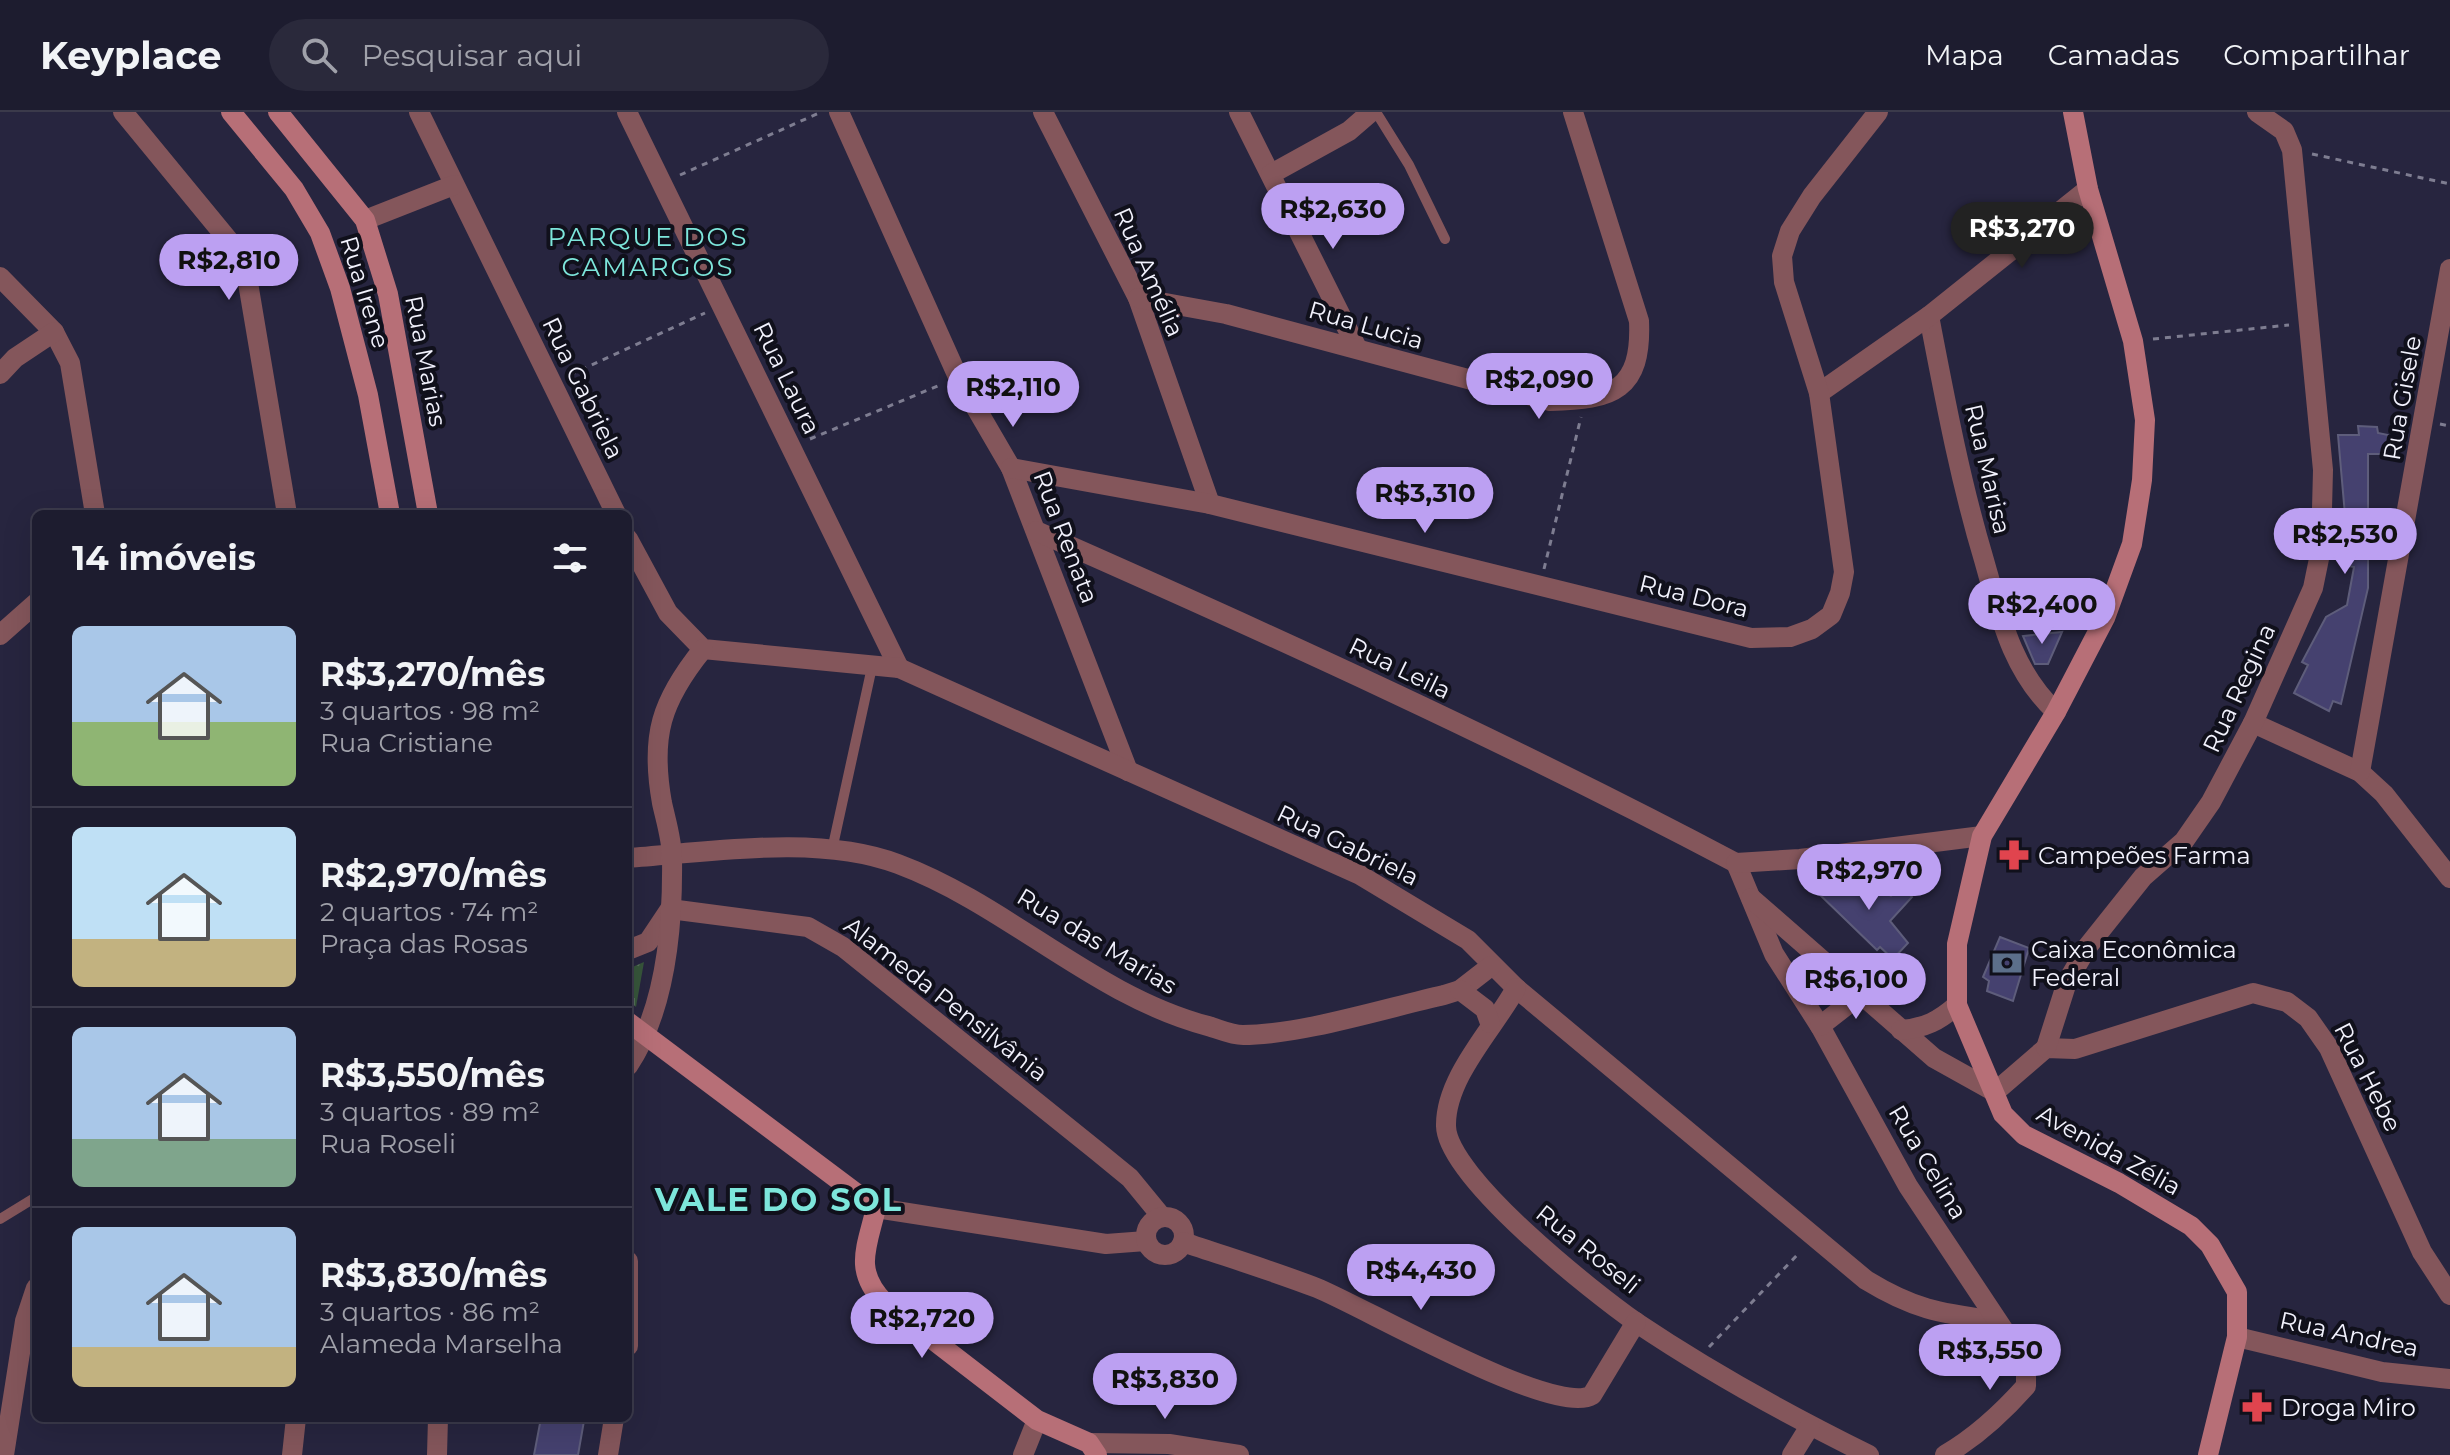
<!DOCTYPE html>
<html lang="pt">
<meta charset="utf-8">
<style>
:root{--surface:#1d1c2f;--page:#2a293b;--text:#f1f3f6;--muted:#a0a1aa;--line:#3b3a4b;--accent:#bca0f2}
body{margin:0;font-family:Montserrat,sans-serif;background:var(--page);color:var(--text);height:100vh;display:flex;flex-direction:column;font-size:30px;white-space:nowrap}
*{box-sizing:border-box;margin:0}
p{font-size:26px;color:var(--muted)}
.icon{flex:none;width:44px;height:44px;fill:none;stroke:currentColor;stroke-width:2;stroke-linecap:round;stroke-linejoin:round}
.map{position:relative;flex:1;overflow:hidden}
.drawer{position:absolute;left:32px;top:398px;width:600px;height:912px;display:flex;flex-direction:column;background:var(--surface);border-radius:12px;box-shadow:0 8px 32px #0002,0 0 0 2px var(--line)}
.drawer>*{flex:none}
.price{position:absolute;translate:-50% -68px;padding:0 18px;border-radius:28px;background:var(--accent);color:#111;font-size:26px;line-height:52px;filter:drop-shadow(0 2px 4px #0008)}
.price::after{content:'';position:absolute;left:50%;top:48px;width:24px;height:18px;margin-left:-12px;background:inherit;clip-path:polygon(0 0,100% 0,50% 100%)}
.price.on{background:#222;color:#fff}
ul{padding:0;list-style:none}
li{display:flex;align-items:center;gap:24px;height:200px;padding:0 40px}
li+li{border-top:2px solid var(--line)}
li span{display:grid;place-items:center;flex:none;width:224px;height:160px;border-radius:12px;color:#555}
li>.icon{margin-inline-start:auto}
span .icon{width:96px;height:96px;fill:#fffc;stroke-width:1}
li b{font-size:34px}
h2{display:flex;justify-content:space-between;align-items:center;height:96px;padding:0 40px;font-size:34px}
header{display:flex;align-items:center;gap:48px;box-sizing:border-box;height:112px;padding:0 40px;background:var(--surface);border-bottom:2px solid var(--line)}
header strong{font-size:38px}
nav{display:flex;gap:44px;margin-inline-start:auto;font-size:28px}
.search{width:560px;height:72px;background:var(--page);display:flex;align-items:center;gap:20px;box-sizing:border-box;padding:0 28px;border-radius:44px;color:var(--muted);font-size:30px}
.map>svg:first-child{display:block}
.grass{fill:url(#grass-tufts)}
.building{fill:#45416f;stroke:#5e5d7b;stroke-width:2}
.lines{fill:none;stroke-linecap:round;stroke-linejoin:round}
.path{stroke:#7e7d91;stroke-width:3;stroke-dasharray:6 6;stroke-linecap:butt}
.lane{stroke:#84565b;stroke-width:10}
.street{stroke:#84565b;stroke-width:20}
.secondary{stroke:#b76f77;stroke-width:20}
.labels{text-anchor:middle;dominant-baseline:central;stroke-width:8;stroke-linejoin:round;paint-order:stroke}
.street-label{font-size:24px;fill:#f2f2fd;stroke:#10101b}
.poi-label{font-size:24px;fill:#f2f2fd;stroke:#10101b;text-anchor:start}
.neighbourhood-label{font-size:26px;letter-spacing:2px;fill:#7de6db;stroke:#10101b}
.district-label{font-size:32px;font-weight:bold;letter-spacing:2px;fill:#7de6db;stroke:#10101b}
</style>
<header>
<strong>Keyplace</strong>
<div class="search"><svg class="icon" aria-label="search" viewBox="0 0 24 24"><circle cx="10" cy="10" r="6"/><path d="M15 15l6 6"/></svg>Pesquisar aqui</div>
<nav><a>Mapa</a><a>Camadas</a><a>Compartilhar</a></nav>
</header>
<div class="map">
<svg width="2450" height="1343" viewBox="0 0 2450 1343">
<defs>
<pattern id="grass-tufts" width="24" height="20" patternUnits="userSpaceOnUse" patternTransform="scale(2)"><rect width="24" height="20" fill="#37563b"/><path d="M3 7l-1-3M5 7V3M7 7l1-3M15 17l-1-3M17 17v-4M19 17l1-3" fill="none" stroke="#546f58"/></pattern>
</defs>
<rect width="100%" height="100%" fill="#27253f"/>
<!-- grass -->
<polygon class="grass" points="644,850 636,895 628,888 628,857"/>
<!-- building -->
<g class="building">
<polygon points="2358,314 2377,315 2378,321 2388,323 2386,342 2368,342 2368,476 2341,592 2333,589 2329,599 2294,581 2308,553 2302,550 2326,505 2347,493 2354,455 2343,453 2339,402 2345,403 2338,323 2359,323"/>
<polygon points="2062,520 2048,552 2035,552 2023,524"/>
<polygon points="1835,762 1855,779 1867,768 1891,784 1901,775 1912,785 1890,809 1908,831 1893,847 1880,835 1877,838 1816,779"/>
<polygon points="2000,825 2029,836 2013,889 1987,879 1989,869 1983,865"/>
<polygon points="541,1306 584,1309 578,1343 534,1343"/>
</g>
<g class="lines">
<!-- path -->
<g class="path">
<polyline points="2312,42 2450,72"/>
<polyline points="680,63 819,1"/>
<polyline points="2153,227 2289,213"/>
<polyline points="570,263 705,201"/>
<polyline points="2440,312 2450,314"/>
<polyline points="810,327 940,273"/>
<polyline points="1544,457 1581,305"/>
<polyline points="1709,1235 1800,1140"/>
</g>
<!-- lane -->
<g class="lane">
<polyline points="1376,0 1409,53 1445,127"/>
<polyline points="832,738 872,555"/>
<polyline points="0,1107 36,1085"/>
</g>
<!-- street -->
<g class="street">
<polyline points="123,0 244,147 287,402"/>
<polyline points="419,0 616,402"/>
<polyline points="627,0 899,556"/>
<polyline points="839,0 958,265 1011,356 1128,659"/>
<polyline points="1043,0 1138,186 1210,392"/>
<polyline points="1239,0 1357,236"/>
<polyline points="1271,62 1349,19 1371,0"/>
<polyline points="365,108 454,73"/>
<polyline points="0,165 54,220 70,251 95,402"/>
<path d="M 1138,186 L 1226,202 L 1550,289 C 1613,288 1642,278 1639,209 L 1573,0"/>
<path d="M 1929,204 C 1945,287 1960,368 1984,448 C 2000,504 2012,559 2056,600"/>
<polyline points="0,262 15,246 54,220"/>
<polyline points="1819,281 1929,204 2088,77"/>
<polyline points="1011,356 1210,392 1751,526 1790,525 1812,517 1831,503 1840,481 1844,460 1819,281 1784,170 1782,144 1790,119 1812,84 1878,0"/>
<path d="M 1036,419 C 1272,523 1507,630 1736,751"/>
<path d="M 628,427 L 668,501 L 703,537 L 899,556 L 1360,763 L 1468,828 L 1516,876 L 1866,1168 C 1915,1198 1940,1201 1996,1209"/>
<polyline points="0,523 36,491"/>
<polyline points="2253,611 2360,660 2384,682 2450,766"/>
<polyline points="2360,660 2450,157"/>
<path d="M 628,746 C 710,740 820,722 898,752 C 1008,793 1094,884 1208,914 C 1219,917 1231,923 1243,923 C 1300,923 1386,896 1444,883 L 1460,878 L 1491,854"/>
<path d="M 1736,751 L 1774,842 L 1820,914 L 1908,1074 L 2019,1241 L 2026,1259 L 2026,1274 C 2002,1301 1976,1325 1945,1343"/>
<polyline points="1736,751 1800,747 1982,724"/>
<polyline points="1751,786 1934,946 1995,980 2046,936 2075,937 2253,881 2287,890 2308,906 2329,936 2422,1140 2450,1183"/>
<polyline points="628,838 648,830 670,797 808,815 843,835 1097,1039 1130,1066 1162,1105"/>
<path d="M 1516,876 C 1495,915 1445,965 1446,1014 C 1447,1065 1594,1181 1637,1211 C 1710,1260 1790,1304 1869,1343"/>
<polyline points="1460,878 1485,897 1490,911"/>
<polyline points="1820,914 1860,883"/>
<path d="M 1901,918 C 1925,916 1939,909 1957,893"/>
<polyline points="2046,936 2067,870 2088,834 2143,765 2184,729 2211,690 2253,611 2313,476 2321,437 2323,358 2292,38 2284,19 2257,0"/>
<path d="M 628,954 C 666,897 673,813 672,746 C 672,728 666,709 662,691 C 650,624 661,589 703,537"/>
<polyline points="876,1096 1106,1132 1146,1129"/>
<circle cx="1165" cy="1124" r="19"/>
<path d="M 1183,1130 C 1227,1145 1273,1159 1317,1176 C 1364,1195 1555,1306 1592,1283 L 1636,1210"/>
<polyline points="628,1149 628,1234"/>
<polyline points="2237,1225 2382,1260 2450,1267"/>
<polyline points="1089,1331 1169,1332 1239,1343"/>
<polyline points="4,1343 25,1209 36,1176"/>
<polyline points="292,1343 296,1306"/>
<polyline points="437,1343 438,1306"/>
<polyline points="608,1343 614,1306"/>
<polyline points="1023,1343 1037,1308"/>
<polyline points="1792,1343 1810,1314"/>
</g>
<!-- secondary -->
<g class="secondary">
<polyline points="231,0 294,77 320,121 340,176 368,283 390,402"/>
<polyline points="278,0 365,108 388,182 428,402"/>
<polyline points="2073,0 2088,77 2133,229 2145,308 2142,368 2132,432 2105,506 2056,600 1982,724 1957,832 1957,893 2003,1002 2024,1023 2119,1071 2191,1114 2210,1133 2237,1180 2237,1225 2208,1343"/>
<path d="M 628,910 L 876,1096 C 867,1135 853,1158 884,1190 L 1037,1308 L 1089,1331 L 1097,1343"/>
</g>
</g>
<!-- icons -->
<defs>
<g id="pharmacy-bare" transform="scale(2.4)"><path d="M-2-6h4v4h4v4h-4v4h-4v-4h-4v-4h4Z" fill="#e0444e" stroke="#10101b" stroke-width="2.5" paint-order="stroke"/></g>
<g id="bank-bare" transform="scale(2.4)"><path d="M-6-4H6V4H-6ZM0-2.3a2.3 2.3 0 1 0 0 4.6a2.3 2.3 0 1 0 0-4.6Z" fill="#5c6f8a" stroke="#10101b" stroke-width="2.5" paint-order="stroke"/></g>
</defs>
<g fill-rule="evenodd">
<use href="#pharmacy-bare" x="2014" y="743"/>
<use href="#bank-bare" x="2007" y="851"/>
<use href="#pharmacy-bare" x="2257" y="1295"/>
</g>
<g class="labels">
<!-- street labels -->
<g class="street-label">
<text transform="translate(1149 160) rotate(66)">Rua Amélia</text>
<text transform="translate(365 180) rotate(73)">Rua Irene</text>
<text transform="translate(1366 213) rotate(16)">Rua Lucia</text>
<text transform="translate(426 249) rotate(79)">Rua Marias</text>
<text transform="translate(787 266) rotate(64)">Rua Laura</text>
<text transform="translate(583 276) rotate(64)">Rua Gabriela</text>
<text transform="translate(2402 286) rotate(-80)">Rua Gisele</text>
<text transform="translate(1988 357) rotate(77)">Rua Marisa</text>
<text transform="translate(1066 425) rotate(69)">Rua Renata</text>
<text transform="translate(1694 484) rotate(14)">Rua Dora</text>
<text transform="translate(1400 556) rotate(26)">Rua Leila</text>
<text transform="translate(2239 576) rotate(-65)">Rua Regina</text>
<text transform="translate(1348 733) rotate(26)">Rua Gabriela</text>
<text transform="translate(1097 829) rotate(31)">Rua das Marias</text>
<text transform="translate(946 887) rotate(38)">Alameda Pensilvânia</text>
<text transform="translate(2368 965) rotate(63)">Rua Hebe</text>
<text transform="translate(2109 1038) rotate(29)">Avenida Zélia</text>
<text transform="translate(1928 1050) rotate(59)">Rua Celina</text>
<text transform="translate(1588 1137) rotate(39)">Rua Roseli</text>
<text transform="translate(2349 1222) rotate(12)">Rua Andrea</text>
</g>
<!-- poi labels -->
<g class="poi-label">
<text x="2038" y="743">Campeões Farma</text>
<text x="2031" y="837">Caixa Econômica<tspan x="2031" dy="28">Federal</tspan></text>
<text x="2281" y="1295">Droga Miro</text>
</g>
<!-- neighbourhood labels -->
<g class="neighbourhood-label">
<text x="648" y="125">PARQUE DOS<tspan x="648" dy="30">CAMARGOS</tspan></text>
</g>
<!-- district labels -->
<g class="district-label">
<text x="779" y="1087">VALE DO SOL</text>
</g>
</g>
</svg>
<b class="price" style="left:1333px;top:139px">R$2,630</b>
<b class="price on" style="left:2022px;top:158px">R$3,270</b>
<b class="price" style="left:229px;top:190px">R$2,810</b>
<b class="price" style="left:1539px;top:309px">R$2,090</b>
<b class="price" style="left:1013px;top:317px">R$2,110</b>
<b class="price" style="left:1425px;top:423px">R$3,310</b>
<b class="price" style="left:2345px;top:464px">R$2,530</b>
<b class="price" style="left:2042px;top:534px">R$2,400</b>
<b class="price" style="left:1869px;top:800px">R$2,970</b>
<b class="price" style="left:1856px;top:909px">R$6,100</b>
<b class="price" style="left:1421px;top:1200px">R$4,430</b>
<b class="price" style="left:922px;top:1248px">R$2,720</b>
<b class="price" style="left:1990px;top:1280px">R$3,550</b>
<b class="price" style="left:1165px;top:1309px">R$3,830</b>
<section class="drawer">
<h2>14 imóveis<svg class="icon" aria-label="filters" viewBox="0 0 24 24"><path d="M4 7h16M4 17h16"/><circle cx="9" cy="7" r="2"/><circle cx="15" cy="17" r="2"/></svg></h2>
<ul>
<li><span style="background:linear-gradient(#a9c7e8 60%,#8fb573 0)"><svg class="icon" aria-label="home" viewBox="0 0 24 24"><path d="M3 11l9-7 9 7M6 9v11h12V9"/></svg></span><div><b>R$3,270/mês</b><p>3 quartos · 98 m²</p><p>Rua Cristiane</p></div></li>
<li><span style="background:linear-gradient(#bfe0f5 70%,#c2b280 0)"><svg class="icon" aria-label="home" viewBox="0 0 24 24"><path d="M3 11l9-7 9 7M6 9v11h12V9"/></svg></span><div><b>R$2,970/mês</b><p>2 quartos · 74 m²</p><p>Praça das Rosas</p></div></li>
<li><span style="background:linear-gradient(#a9c7e8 70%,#7fa58c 0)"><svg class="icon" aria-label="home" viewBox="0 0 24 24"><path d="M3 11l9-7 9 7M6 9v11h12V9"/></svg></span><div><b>R$3,550/mês</b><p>3 quartos · 89 m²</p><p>Rua Roseli</p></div></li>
<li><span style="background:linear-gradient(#a9c7e8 75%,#c2b280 0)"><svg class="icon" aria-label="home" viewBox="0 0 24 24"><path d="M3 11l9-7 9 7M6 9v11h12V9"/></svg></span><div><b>R$3,830/mês</b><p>3 quartos · 86 m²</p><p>Alameda Marselha</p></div></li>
</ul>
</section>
</div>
